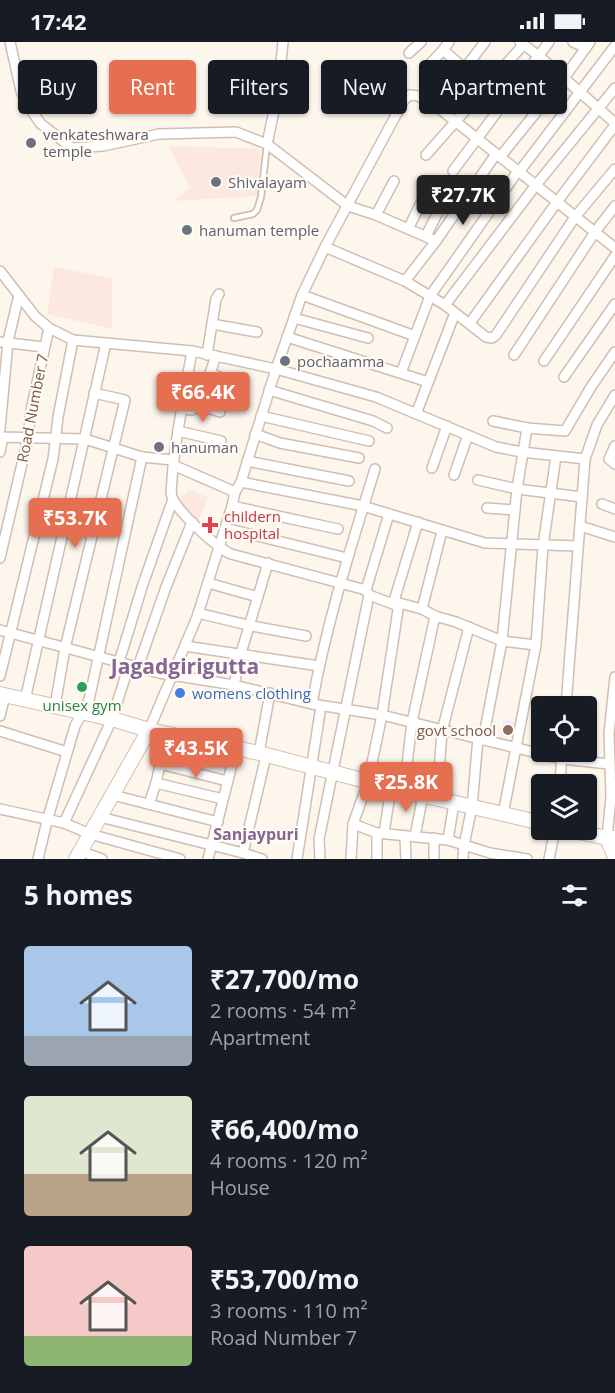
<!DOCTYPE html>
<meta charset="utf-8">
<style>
:root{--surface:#171b24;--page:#20242c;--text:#f1f3f6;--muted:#9ea1a6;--accent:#e76f51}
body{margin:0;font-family:"Open Sans",sans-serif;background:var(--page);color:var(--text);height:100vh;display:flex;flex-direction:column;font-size:22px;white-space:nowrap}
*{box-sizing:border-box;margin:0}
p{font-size:20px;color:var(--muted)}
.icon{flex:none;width:33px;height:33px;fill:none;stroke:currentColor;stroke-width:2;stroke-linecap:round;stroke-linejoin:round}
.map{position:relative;height:817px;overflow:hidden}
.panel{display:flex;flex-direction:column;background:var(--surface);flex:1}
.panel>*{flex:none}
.guide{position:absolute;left:18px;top:18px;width:579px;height:54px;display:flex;gap:12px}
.controls{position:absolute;left:531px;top:654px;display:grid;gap:12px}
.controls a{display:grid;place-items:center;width:66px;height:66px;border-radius:6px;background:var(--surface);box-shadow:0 2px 4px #0004;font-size:30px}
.price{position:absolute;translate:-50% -51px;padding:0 14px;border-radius:6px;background:var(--accent);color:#fff;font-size:20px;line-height:39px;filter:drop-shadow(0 2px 3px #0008)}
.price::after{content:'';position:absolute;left:50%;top:36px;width:18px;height:14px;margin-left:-9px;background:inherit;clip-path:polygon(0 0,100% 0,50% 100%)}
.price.selected{background:#222;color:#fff}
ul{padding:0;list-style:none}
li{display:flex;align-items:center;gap:18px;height:150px;padding:0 24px}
li span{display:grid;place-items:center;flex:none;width:168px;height:120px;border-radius:6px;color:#555}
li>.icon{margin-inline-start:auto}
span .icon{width:72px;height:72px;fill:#fffc;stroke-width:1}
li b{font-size:26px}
h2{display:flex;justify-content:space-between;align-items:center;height:72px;padding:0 24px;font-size:26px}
.chip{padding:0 21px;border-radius:6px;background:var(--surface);box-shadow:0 2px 4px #0004;font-size:21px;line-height:54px}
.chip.selected{background:var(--accent);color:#fff}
.status{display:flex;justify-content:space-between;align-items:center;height:42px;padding:0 30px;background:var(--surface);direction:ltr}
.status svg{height:16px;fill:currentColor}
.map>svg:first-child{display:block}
.commercial{fill:#fde8e0}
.education{fill:#f3e8fa}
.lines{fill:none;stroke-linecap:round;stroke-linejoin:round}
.lane-casing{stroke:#d1beb0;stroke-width:8}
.street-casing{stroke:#d1beb0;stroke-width:12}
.secondary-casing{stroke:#d6c0b0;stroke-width:16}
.lane{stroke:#fff;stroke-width:4.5}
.street{stroke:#fff;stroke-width:9}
.secondary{stroke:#fff;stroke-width:14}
.worship-dot{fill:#6b7280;stroke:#fffaf3;stroke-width:2}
.health-dot{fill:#e0444e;stroke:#fffaf3;stroke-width:2}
.leisure-dot{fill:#2e9e5b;stroke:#fffaf3;stroke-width:2}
.shop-dot{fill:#3f7fe0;stroke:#fffaf3;stroke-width:2}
.education-dot{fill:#8d6e63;stroke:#fffaf3;stroke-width:2}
.labels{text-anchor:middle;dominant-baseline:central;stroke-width:4.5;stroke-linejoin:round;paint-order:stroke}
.worship-label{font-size:15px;fill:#5b616d;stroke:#fffaf3;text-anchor:start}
.street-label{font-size:15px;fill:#7a5c4d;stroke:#fffaf3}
.health-label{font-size:15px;fill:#be3a42;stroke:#fffaf3;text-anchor:start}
.shop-label{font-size:15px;fill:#366cbe;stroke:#fffaf3;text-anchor:start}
.leisure-label{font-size:15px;fill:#27864d;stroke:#fffaf3}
.education-label{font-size:15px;fill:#785e54;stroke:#fffaf3;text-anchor:end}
.neighbourhood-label{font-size:16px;font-weight:bold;fill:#846695;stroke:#fffaf3}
.district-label{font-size:21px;font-weight:bold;fill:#846695;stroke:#fffaf3}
</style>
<div class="status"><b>17:42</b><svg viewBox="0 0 49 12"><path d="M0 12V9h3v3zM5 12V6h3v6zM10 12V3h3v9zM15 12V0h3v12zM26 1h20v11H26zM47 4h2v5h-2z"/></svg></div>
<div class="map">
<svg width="615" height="817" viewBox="0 0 615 817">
<rect width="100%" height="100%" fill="#fdf6ec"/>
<!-- commercial -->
<g class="commercial">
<polygon points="168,104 261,107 257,154 173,159 190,146"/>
<polygon points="54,225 112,236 112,287 47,272"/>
<polygon points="189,448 208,455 198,481 177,459"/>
</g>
<!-- education -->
<polygon class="education" points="504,677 516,681 512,695 500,695"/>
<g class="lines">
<!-- lane casing -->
<g class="lane-casing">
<polyline id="lane" points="234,176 253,172 257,168 261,155 267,102"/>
</g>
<!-- street casing -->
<g class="street-casing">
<g id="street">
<polyline points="10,0 21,49 28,64 41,82 72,106 103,104 159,92 236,90 267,102 348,164 376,173 436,199"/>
<polyline points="449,0 443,8 464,26"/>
<polyline points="520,0 540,15 615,81"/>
<polyline points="573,0 586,6"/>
<polyline points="409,11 421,0"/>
<polyline points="428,24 443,8"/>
<polyline points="564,36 590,0"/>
<polyline points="436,64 615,206"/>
<polyline points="267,102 278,50 283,0"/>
<polyline points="426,113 523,3"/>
<polyline points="500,115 564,36"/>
<polyline points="453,129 549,0"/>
<polyline points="519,130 615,4"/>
<polyline points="376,173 394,139"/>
<polyline points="408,187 426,151"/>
<polyline points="426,194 445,156"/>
<polyline points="325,205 405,239 445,263 486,295 492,296 496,293 575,175 615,127"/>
<polyline points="0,229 35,274 49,286 73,298 192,309 276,327 376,355 496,405 522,410 585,417"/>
<polyline points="405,239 436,199 496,112"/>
<polyline points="302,253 415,294"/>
<polyline points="445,263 536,143 615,46"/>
<polyline points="294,276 368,296"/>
<polyline points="470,281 557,160 615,83"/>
<polyline points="212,282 257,290"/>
<polyline points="287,295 428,340"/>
<polyline points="0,300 44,305"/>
<path d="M 192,309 C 185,351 175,394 172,437 C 172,443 170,449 172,455 C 177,469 216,505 231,512 L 366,548 L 369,553 L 393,562 L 399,561 L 422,567 L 435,574 L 456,580 L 502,599 L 536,603"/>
<polyline points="207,313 216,257 219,252"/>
<polyline points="514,313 595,190 615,164"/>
<polyline points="544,319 615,214"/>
<polyline points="210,331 241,344"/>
<polyline points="401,331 430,254 518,129"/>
<polyline points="564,335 615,262"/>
<polyline points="269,348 373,379 387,386"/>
<polyline points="199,363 220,370"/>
<polyline points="182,367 192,368 199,363 216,314"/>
<polyline points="416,372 455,271"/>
<polyline points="261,374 369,399"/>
<polyline points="493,379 527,386 565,389 591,345 615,310"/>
<polyline points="0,387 8,299 19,253"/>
<polyline points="178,389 221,399"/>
<polyline points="255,392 280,401 359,416"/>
<polyline points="0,395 85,397 142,415 173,418"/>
<polyline points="615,404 609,417 615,422"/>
<polyline points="0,410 3,395"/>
<polyline points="247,419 349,439"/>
<polyline points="173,423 235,450"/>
<polyline points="432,426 447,384"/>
<polyline points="454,433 468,393"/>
<polyline points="478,438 517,447 582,455"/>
<polyline points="241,440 363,464 485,501 578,504"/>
<polyline points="602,462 615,467"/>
<polyline points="232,464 338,487"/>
<polyline points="487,466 515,468"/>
<polyline points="580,484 615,495"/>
<polyline points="225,486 347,516"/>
<polyline points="0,516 28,396 31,368 49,286"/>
<polyline points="208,541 258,555"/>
<polyline points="366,548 389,472"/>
<polyline points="393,562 418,480"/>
<polyline points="422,567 442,489"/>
<polyline points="198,571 252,584 306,594"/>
<polyline points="0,588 159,631 234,643 312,662 382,673 562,717 609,722"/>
<polyline points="185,604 319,624"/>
<polyline points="119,620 143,542 173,457"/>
<polyline points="138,625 166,545 192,480"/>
<polyline points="0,634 53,417 58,375 73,298"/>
<polyline points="234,643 241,611 268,521"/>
<polyline points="25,658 106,301"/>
<path d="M 312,662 C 326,582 351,505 375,427"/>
<polyline points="55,664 65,606 125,358 94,351"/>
<polyline points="566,664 585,417 597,383 615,353"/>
<polyline points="0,674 5,653"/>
<polyline points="149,688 197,575 232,464 235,450 241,440 276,327 302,253 325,205 404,58 410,53 418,54 436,64 485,0"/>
<polyline points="0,689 67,710"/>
<polyline points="167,691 156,741 223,757"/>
<polyline points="483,698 502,599 517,447 527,386"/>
<polyline points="259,711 270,651"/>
<polyline points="160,722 227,739"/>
<polyline points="560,742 562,710"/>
<polyline points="404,749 412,680 435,574"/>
<polyline points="113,753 218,780"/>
<polyline points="437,757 442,689 469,585"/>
<polyline points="149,762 156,741"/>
<polyline points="0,767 64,781 90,792 180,817"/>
<polyline points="503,772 536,603 543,504 556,414"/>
<polyline points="100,775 243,811"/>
<polyline points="64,781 112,677 129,623"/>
<polyline points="353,782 377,791 448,798 490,811 527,817"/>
<polyline points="384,791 391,746"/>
<polyline points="415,794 423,753"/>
<polyline points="405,795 406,817"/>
<polyline points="607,796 611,755 609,691 615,635"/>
<polyline points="448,798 454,761"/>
<polyline points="80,809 102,817"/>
<polyline points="38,817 47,779 75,684 89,658 142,415"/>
<polyline points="208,817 236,707"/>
<polyline points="262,817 243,811 266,714"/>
<polyline points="297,817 321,664"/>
<polyline points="320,817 319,797 369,553"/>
<polyline points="351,817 353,782 368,740 382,673 399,561"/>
<polyline points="377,817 377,791"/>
<polyline points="434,817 434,796"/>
<polyline points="463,817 464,803 472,765 478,696"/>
<polyline points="549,817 555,788"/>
</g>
</g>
<!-- secondary casing -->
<g class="secondary-casing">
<g id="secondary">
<polyline points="0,652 112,677 149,688 259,711 404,749 542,781"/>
<polyline points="570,788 607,796 615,796"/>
<polyline points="607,796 615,815"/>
<polyline points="76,817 149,688"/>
</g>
</g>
<!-- lane -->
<use href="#lane" class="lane"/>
<!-- street -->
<use href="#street" class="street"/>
<!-- secondary -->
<use href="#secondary" class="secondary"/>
</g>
<!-- markers -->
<g class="worship-dot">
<circle cx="31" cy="101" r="6"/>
<circle cx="216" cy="140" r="6"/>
<circle cx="187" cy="188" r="6"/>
<circle cx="285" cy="319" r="6"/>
<circle cx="159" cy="405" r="6"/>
</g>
<path class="health-dot" d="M207 474h6v6h6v6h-6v6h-6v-6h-6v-6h6z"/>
<circle class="leisure-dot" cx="82" cy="645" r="6"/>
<circle class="shop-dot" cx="180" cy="651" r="6"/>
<circle class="education-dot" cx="508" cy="688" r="6"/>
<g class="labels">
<!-- worship labels -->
<g class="worship-label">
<text x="43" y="92">venkateshwara<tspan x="43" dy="17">temple</tspan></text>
<text x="228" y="140">Shivalayam</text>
<text x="199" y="188">hanuman temple</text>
<text x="297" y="319">pochaamma</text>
<text x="171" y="405">hanuman</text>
</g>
<!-- street labels -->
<g class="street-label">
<text transform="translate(32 366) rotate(-79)">Road Number 7</text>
</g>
<!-- health labels -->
<g class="health-label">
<text x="224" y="474">childern<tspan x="224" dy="17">hospital</tspan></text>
</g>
<!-- shop labels -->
<g class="shop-label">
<text x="192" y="651">womens clothing</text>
</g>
<!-- leisure labels -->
<g class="leisure-label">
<text x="82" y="663">unisex gym</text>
</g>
<!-- education labels -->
<g class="education-label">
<text x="496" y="688">govt school</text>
</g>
<!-- neighbourhood labels -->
<g class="neighbourhood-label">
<text x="256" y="792">Sanjaypuri</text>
</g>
<!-- district labels -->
<g class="district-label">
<text x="185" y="624">Jagadgirigutta</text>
</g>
</g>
</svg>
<div class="controls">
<a><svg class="icon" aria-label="locate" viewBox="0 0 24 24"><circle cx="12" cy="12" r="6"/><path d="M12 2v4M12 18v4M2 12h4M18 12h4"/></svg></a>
<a><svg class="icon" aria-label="layers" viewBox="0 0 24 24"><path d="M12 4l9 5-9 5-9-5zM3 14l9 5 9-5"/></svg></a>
</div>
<b class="price selected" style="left:463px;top:184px">₹27.7K</b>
<b class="price" style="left:203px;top:381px">₹66.4K</b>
<b class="price" style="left:75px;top:507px">₹53.7K</b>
<b class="price" style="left:196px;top:737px">₹43.5K</b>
<b class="price" style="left:406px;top:771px">₹25.8K</b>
<div class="guide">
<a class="chip">Buy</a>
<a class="chip selected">Rent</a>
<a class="chip">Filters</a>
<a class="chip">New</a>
<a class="chip">Apartment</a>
</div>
</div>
<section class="panel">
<h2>5 homes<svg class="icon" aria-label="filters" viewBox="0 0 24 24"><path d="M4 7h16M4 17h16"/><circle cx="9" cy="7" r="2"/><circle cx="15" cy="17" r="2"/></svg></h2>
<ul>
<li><span style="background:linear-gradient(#a9c7e8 75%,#9aa5b1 0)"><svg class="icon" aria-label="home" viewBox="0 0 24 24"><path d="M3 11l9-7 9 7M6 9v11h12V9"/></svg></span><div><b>₹27,700/mo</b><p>2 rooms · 54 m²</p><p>Apartment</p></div></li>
<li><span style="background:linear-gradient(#dfe7d0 65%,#b9a48a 0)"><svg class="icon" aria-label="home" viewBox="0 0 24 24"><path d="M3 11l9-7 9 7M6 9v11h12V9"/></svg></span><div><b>₹66,400/mo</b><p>4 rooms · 120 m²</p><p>House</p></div></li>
<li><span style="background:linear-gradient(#f6c9c9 75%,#8fb573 0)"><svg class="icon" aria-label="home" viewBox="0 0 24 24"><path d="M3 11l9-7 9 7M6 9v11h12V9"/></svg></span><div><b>₹53,700/mo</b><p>3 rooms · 110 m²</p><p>Road Number 7</p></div></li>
</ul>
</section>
